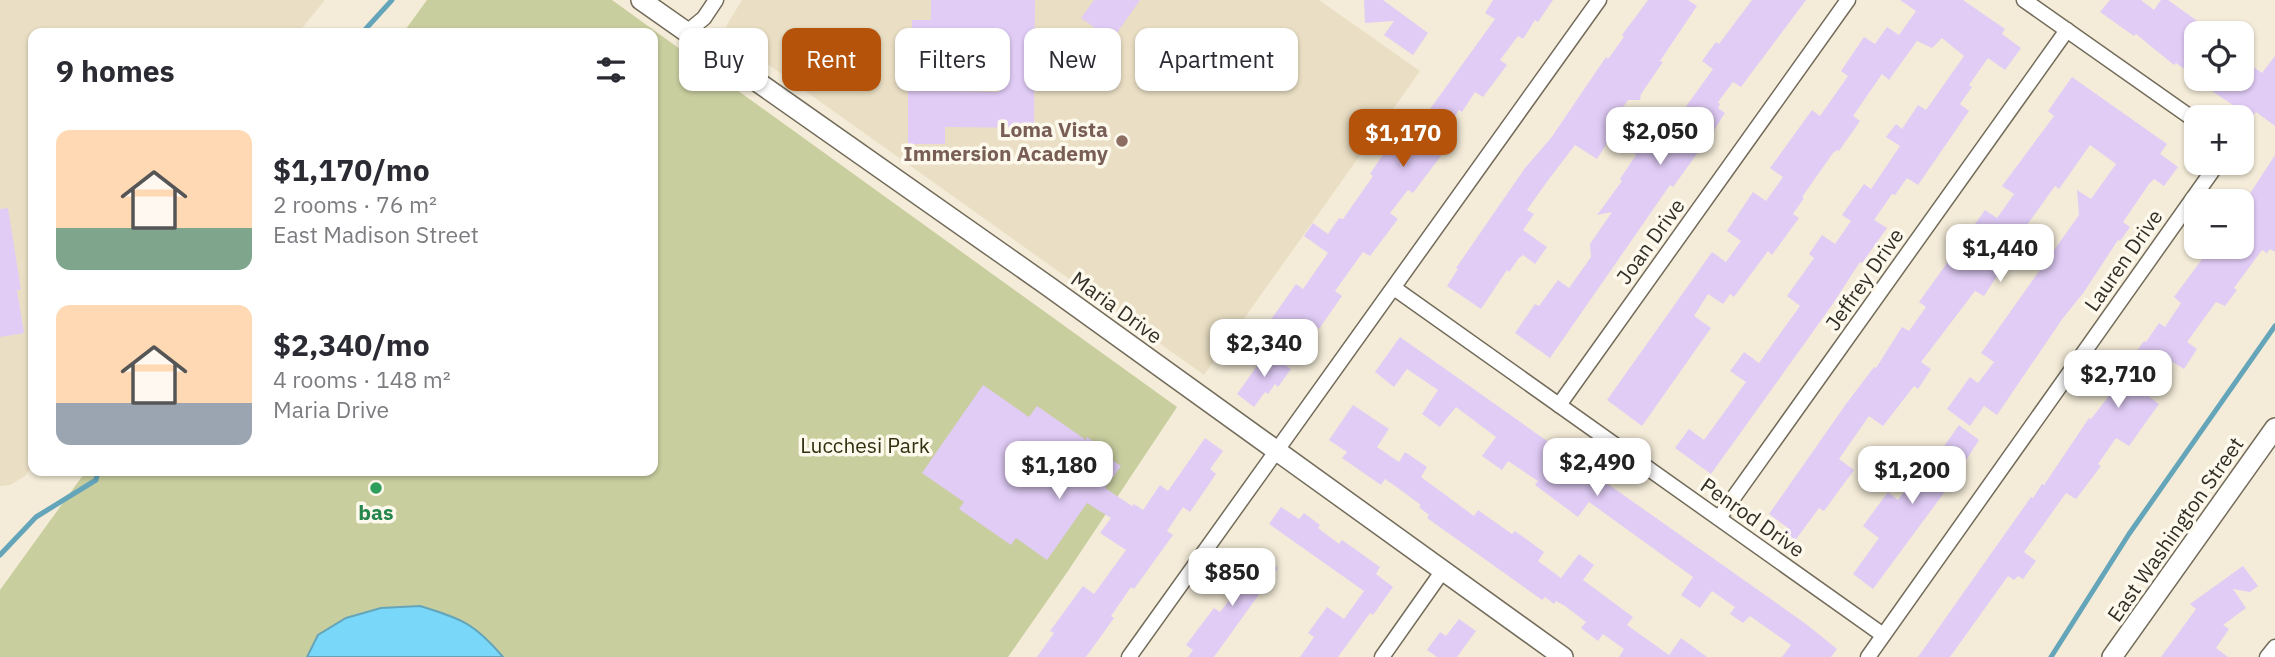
<!DOCTYPE html>
<meta charset="utf-8">
<style>
:root{--surface:#fff;--page:#f7f7f7;--text:#2b2b33;--muted:#7c7c81;--accent:#b45309}
body{margin:0;font-family:"IBM Plex Sans",sans-serif;background:var(--page);color:var(--text);height:100vh;display:flex;flex-direction:column;font-size:26px;white-space:nowrap}
*{box-sizing:border-box;margin:0}
p{font-size:23px;color:var(--muted)}
.icon{flex:none;width:38px;height:38px;fill:none;stroke:currentColor;stroke-width:2;stroke-linecap:round;stroke-linejoin:round}
.map{position:relative;flex:1;overflow:hidden}
.side{position:absolute;left:28px;top:28px;width:630px;height:448px;display:flex;flex-direction:column;background:var(--surface);border-radius:14px;box-shadow:0 2px 5px #0004}
.side>*{flex:none}
.banner{position:absolute;left:679px;top:28px;width:665px;height:63px;display:flex;gap:14px}
.tools{position:absolute;left:2184px;top:21px;display:grid;gap:14px}
.tools a{display:grid;place-items:center;width:70px;height:70px;border-radius:14px;background:var(--surface);box-shadow:0 2px 5px #0004;font-size:35px}
.price{position:absolute;translate:-50% -60px;padding:0 16px;border-radius:14px;background:#fff;color:#222;font-size:23px;line-height:46px;filter:drop-shadow(0 2px 4px #0008)}
.price::after{content:'';position:absolute;left:50%;top:42px;width:21px;height:16px;margin-left:-10px;background:inherit;clip-path:polygon(0 0,100% 0,50% 100%)}
.price.active{background:var(--accent);color:#fff}
ul{padding:0;list-style:none}
li{display:flex;align-items:center;gap:21px;height:175px;padding:0 28px}
li span{display:grid;place-items:center;flex:none;width:196px;height:140px;border-radius:14px;color:#555}
li>.icon{margin-inline-start:auto}
span .icon{width:84px;height:84px;fill:#fffc;stroke-width:1}
li b{font-size:30px}
h2{display:flex;justify-content:space-between;align-items:center;height:84px;padding:0 28px;font-size:30px}
.pill{padding:0 24px;border-radius:14px;background:var(--surface);box-shadow:0 2px 5px #0004;font-size:24px;line-height:63px}
.pill.active{background:var(--accent);color:#fff}
.map>svg:first-child{display:block}
.built{fill:#eadfc4}
.green{fill:#c9ce9f}
.water{fill:#79d8f9;stroke:#64a5ba;stroke-width:2}
.lines{fill:none;stroke-linecap:round;stroke-linejoin:round}
.stream{stroke:#64a5ba;stroke-width:5}
.building{fill:#e1ccf6;fill-rule:evenodd}
.street-casing{stroke:#736c5b;stroke-width:17}
.secondary-casing{stroke:#736c5b;stroke-width:22}
.street{stroke:#fff;stroke-width:14}
.secondary{stroke:#fff;stroke-width:19}
.education-dot{fill:#8d6e63;stroke:#fef9ed;stroke-width:2.5}
.leisure-dot{fill:#2e9e5b;stroke:#fef9ed;stroke-width:2.5}
.labels{text-anchor:middle;dominant-baseline:central;stroke-width:7;stroke-linejoin:round;paint-order:stroke}
.education-label{font-size:21px;font-weight:bold;fill:#785e54;stroke:#fef9ed;text-anchor:end}
.street-label{font-size:21px;fill:#322f28;stroke:#fef9ed}
.park-label{font-size:21px;fill:#2f310f;stroke:#fef9ed}
.leisure-label{font-size:21px;font-weight:bold;fill:#27864d;stroke:#fef9ed}
</style>
<div class="map">
<svg width="2275" height="657" viewBox="0 0 2275 657">
<rect width="100%" height="100%" fill="#f4ecd8"/>
<!-- built -->
<g class="built">
<polygon points="0,0 325,0 298,33 33,33 33,465 25,476 10,485 0,486"/>
<polygon points="742,0 1319,0 1420,71 1204,375 739,44 730,36 726,26"/>
</g>
<!-- green -->
<polygon class="green" points="427,0 612,0 1177,407 1068,571 1008,657 0,657 0,590 86,471 653,471 653,33 403,33"/>
<!-- water -->
<path class="water" d="M 420,606 C 462,619 474,623 503,657 L 307,657 L 318,635 L 346,618 L 381,608 Z"/>
<g class="lines">
<!-- stream -->
<g class="stream">
<polyline points="362,33 392,0"/>
<polyline points="0,555 36,517 96,480 98,471"/>
<polyline points="2051,657 2129,534 2275,326"/>
</g>
</g>
<!-- building -->
<g class="building">
<path d="M 931,0 L 1035,0 L 1034,128 L 945,127 L 945,144 L 908,144 L 908,38 L 912,38 L 912,20 L 931,20 ZM 941,47 L 1000,48 L 999,92 L 940,91 Z"/>
<polygon points="1094,0 1140,0 1112,40 1081,18"/>
<polygon points="1364,0 1383,0 1428,33 1413,55 1384,35 1394,21 1365,23"/>
<polygon points="1493,0 1553,0 1538,22 1535,20 1523,39 1518,36 1500,60 1507,65 1483,97 1475,92 1462,112 1459,110 1443,134 1452,141 1413,193 1408,190 1390,213 1398,219 1370,256 1363,252 1335,291 1342,296 1319,329 1306,321 1297,334 1297,340 1270,321 1296,284 1303,289 1328,253 1304,236 1313,223 1328,234 1339,218 1343,219 1373,176 1370,174 1405,122 1408,124 1412,118 1420,123 1495,19 1485,13"/>
<polygon points="1648,0 1688,0 1697,6 1660,61 1663,62 1641,94 1640,100 1628,100 1613,121 1616,123 1613,127 1616,129 1597,159 1575,145 1546,183 1527,210 1534,214 1523,230 1547,247 1535,264 1523,255 1519,258 1509,272 1507,270 1481,309 1447,286 1458,269 1456,268 1525,168 1551,138 1606,57 1608,59 1624,37 1622,35"/>
<polygon points="1752,0 1806,0 1741,87 1733,82 1718,102 1720,104 1718,108 1725,113 1712,133 1673,187 1670,185 1550,358 1515,333 1535,304 1539,306 1558,280 1569,288 1591,257 1590,244 1612,212 1597,215 1622,181 1620,179 1636,155 1634,153 1655,123 1663,128 1677,108 1682,112 1713,69 1702,61 1716,42 1719,44"/>
<polygon points="1900,0 1963,0 2005,29 2002,34 2021,48 2005,70 1988,58 1969,85 1972,87 1960,104 1969,111 1918,185 1907,178 1895,195 1892,194 1874,220 1887,228 1862,263 1860,262 1832,305 1711,474 1675,448 1689,429 1704,440 1746,382 1730,371 1744,352 1759,363 1800,306 1787,296 1814,258 1809,254 1822,235 1835,244 1851,221 1842,215 1864,184 1871,189 1900,146 1886,137 1896,124 1902,129 1918,105 1926,110 1964,56 1942,38 1932,48 1917,41 1889,80 1882,74 1853,116 1860,121 1839,151 1837,150 1833,153 1802,197 1804,198 1793,214 1799,218 1772,255 1768,251 1734,297 1730,294 1723,304 1708,294 1694,316 1711,328 1642,426 1607,400 1712,252 1726,262 1741,241 1727,231 1753,192 1766,201 1783,177 1770,168 1812,110 1820,116 1848,76 1841,71 1864,37 1875,44 1887,27 1899,35 1916,11"/>
<polygon points="2110,0 2141,0 2154,10 2161,0 2168,0 2214,33 2196,33 2196,77 2176,63 2174,65 2136,34 2134,36 2100,12"/>
<polygon points="2275,56 2275,126 2256,112 2252,117 2213,92 2222,79 2242,79 2242,59 2262,73"/>
<polygon points="2072,77 2167,144 2160,154 2178,167 2164,186 2154,179 2149,184 2123,222 2130,227 2120,241 2118,240 2084,292 2063,318 1997,415 1984,406 1970,426 1947,409 1970,377 1978,383 1994,362 1981,353 2079,215 2077,190 2091,199 2116,164 2090,145 2059,189 2055,186 2007,253 1994,274 1997,276 1984,296 1975,291 1921,362 1931,369 1918,389 1914,386 1883,426 1869,416 1839,459 1854,470 1824,511 1819,508 1794,542 1783,534 1788,528 1769,514 1846,404 1874,367 1876,368 1902,327 1909,331 1926,307 1919,302 1985,210 1997,218 2014,194 2002,186 2054,116 2048,111"/>
<polygon points="2275,155 2275,252 2270,249 2267,253 2262,250 2234,288 2237,290 2225,306 2216,302 2187,342 2197,349 2184,369 2171,361 2147,395 2159,404 2129,446 2116,438 2098,464 2101,466 2076,499 2066,493 2024,552 2036,561 2023,579 2018,576 2014,580 2008,576 1950,657 1918,657 2031,497 2033,498 2042,484 2044,485 2089,418 2091,419 2105,401 2122,378 2119,376 2144,341 2146,342 2159,323 2165,327 2181,303 2174,297 2211,247 2242,247 2242,206"/>
<polygon points="8,208 21,290 17,290 24,333 0,337 0,209"/>
<polygon points="1400,337 1806,624 1837,649 1831,657 1782,657 1791,645 1750,616 1743,623 1730,614 1735,607 1712,591 1700,608 1681,595 1693,577 1589,502 1578,517 1535,485 1538,481 1508,461 1502,470 1482,456 1496,437 1456,407 1440,427 1422,414 1438,390 1407,369 1394,387 1375,372"/>
<polygon points="1267,352 1291,369 1278,387 1275,384 1268,394 1265,392 1254,407 1237,394"/>
<polygon points="983,385 1029,417 1037,406 1086,440 1087,437 1109,452 1106,456 1121,466 1105,488 1132,506 1134,504 1143,510 1160,485 1168,491 1205,438 1223,451 1210,469 1216,474 1190,512 1183,507 1167,531 1173,535 1134,589 1131,587 1111,616 1114,618 1086,657 1037,657 1054,633 1050,631 1083,586 1094,594 1126,550 1100,533 1111,518 1087,503 1047,560 1016,538 1011,545 959,509 964,502 922,473"/>
<polygon points="1353,405 1389,429 1377,447 1399,462 1405,452 1427,467 1421,477 1474,516 1478,510 1512,534 1515,531 1544,552 1538,561 1561,578 1579,554 1594,565 1583,580 1633,617 1627,625 1669,655 1681,638 1707,657 1619,657 1624,649 1603,634 1598,641 1581,628 1586,622 1565,606 1556,601 1554,604 1545,597 1542,600 1427,518 1429,515 1419,507 1421,505 1402,491 1385,479 1381,485 1342,458 1347,452 1329,440"/>
<polygon points="1959,425 1979,440 1952,482 1873,589 1853,574 1879,538 1863,526 1888,492 1898,500 1915,477 1909,473 1920,458 1930,466"/>
<polygon points="1281,507 1299,519 1304,513 1320,525 1318,528 1339,544 1342,540 1380,567 1376,574 1393,587 1373,615 1370,613 1338,657 1300,657 1314,637 1308,633 1327,607 1344,619 1364,591 1269,524"/>
<polygon points="1254,551 1278,568 1214,657 1188,657 1193,650 1186,645 1214,608 1220,612 1236,591 1240,584 1234,579"/>
<polygon points="2243,566 2258,586 2250,592 2233,589 2246,608 2223,625 2229,629 2216,648 2228,657 2161,657 2196,609 2190,604"/>
<polygon points="1459,619 1476,631 1457,657 1437,657 1427,650 1440,632 1446,636"/>
</g>
<g class="lines">
<!-- street casing -->
<g class="street-casing">
<g id="street">
<polyline points="2024,0 2196,121"/>
<polyline points="687,32 704,18 716,0"/>
<polyline points="1394,288 1883,635"/>
<polyline points="1559,405 1848,0"/>
<polyline points="1719,518 2067,30"/>
<polyline points="1129,657 1599,0"/>
<polyline points="1382,657 1444,569"/>
<polyline points="1868,657 2218,163"/>
<polyline points="2267,657 2275,647"/>
</g>
</g>
<!-- secondary casing -->
<g class="secondary-casing">
<g id="secondary">
<polyline points="641,0 1048,286 1563,657"/>
<polyline points="2112,657 2275,428"/>
</g>
</g>
<!-- street -->
<use href="#street" class="street"/>
<!-- secondary -->
<use href="#secondary" class="secondary"/>
</g>
<!-- markers -->
<circle class="education-dot" cx="1122" cy="141" r="7"/>
<circle class="leisure-dot" cx="376" cy="488" r="7"/>
<g class="labels">
<!-- education labels -->
<g class="education-label">
<text x="1108" y="129">Loma Vista<tspan x="1108" dy="24">Immersion Academy</tspan></text>
</g>
<!-- street labels -->
<g class="street-label">
<text transform="translate(1650 241) rotate(-54)">Joan Drive</text>
<text transform="translate(2123 260) rotate(-55)">Lauren Drive</text>
<text transform="translate(1864 279) rotate(-55)">Jeffrey Drive</text>
<text transform="translate(1117 307) rotate(36)">Maria Drive</text>
<text transform="translate(1753 517) rotate(35)">Penrod Drive</text>
<text transform="translate(2175 529) rotate(-55)">East Washington Street</text>
</g>
<!-- park labels -->
<g class="park-label">
<text x="865" y="445">Lucchesi Park</text>
</g>
<!-- leisure labels -->
<g class="leisure-label">
<text x="376" y="512">bas</text>
</g>
</g>
</svg>
<div class="tools">
<a><svg class="icon" aria-label="locate" viewBox="0 0 24 24"><circle cx="12" cy="12" r="6"/><path d="M12 2v4M12 18v4M2 12h4M18 12h4"/></svg></a>
<a>+</a>
<a>−</a>
</div>
<b class="price" style="left:1660px;top:167px">$2,050</b>
<b class="price active" style="left:1403px;top:169px">$1,170</b>
<b class="price" style="left:2000px;top:284px">$1,440</b>
<b class="price" style="left:1264px;top:379px">$2,340</b>
<b class="price" style="left:2118px;top:410px">$2,710</b>
<b class="price" style="left:1597px;top:498px">$2,490</b>
<b class="price" style="left:1059px;top:501px">$1,180</b>
<b class="price" style="left:1912px;top:506px">$1,200</b>
<b class="price" style="left:1232px;top:608px">$850</b>
<div class="banner">
<a class="pill">Buy</a>
<a class="pill active">Rent</a>
<a class="pill">Filters</a>
<a class="pill">New</a>
<a class="pill">Apartment</a>
</div>
<section class="side">
<h2>9 homes<svg class="icon" aria-label="filters" viewBox="0 0 24 24"><path d="M4 7h16M4 17h16"/><circle cx="9" cy="7" r="2"/><circle cx="15" cy="17" r="2"/></svg></h2>
<ul>
<li><span style="background:linear-gradient(#ffd9b3 70%,#7fa58c 0)"><svg class="icon" aria-label="home" viewBox="0 0 24 24"><path d="M3 11l9-7 9 7M6 9v11h12V9"/></svg></span><div><b>$1,170/mo</b><p>2 rooms · 76 m²</p><p>East Madison Street</p></div></li>
<li><span style="background:linear-gradient(#ffd9b3 70%,#9aa5b1 0)"><svg class="icon" aria-label="home" viewBox="0 0 24 24"><path d="M3 11l9-7 9 7M6 9v11h12V9"/></svg></span><div><b>$2,340/mo</b><p>4 rooms · 148 m²</p><p>Maria Drive</p></div></li>
</ul>
</section>
</div>
